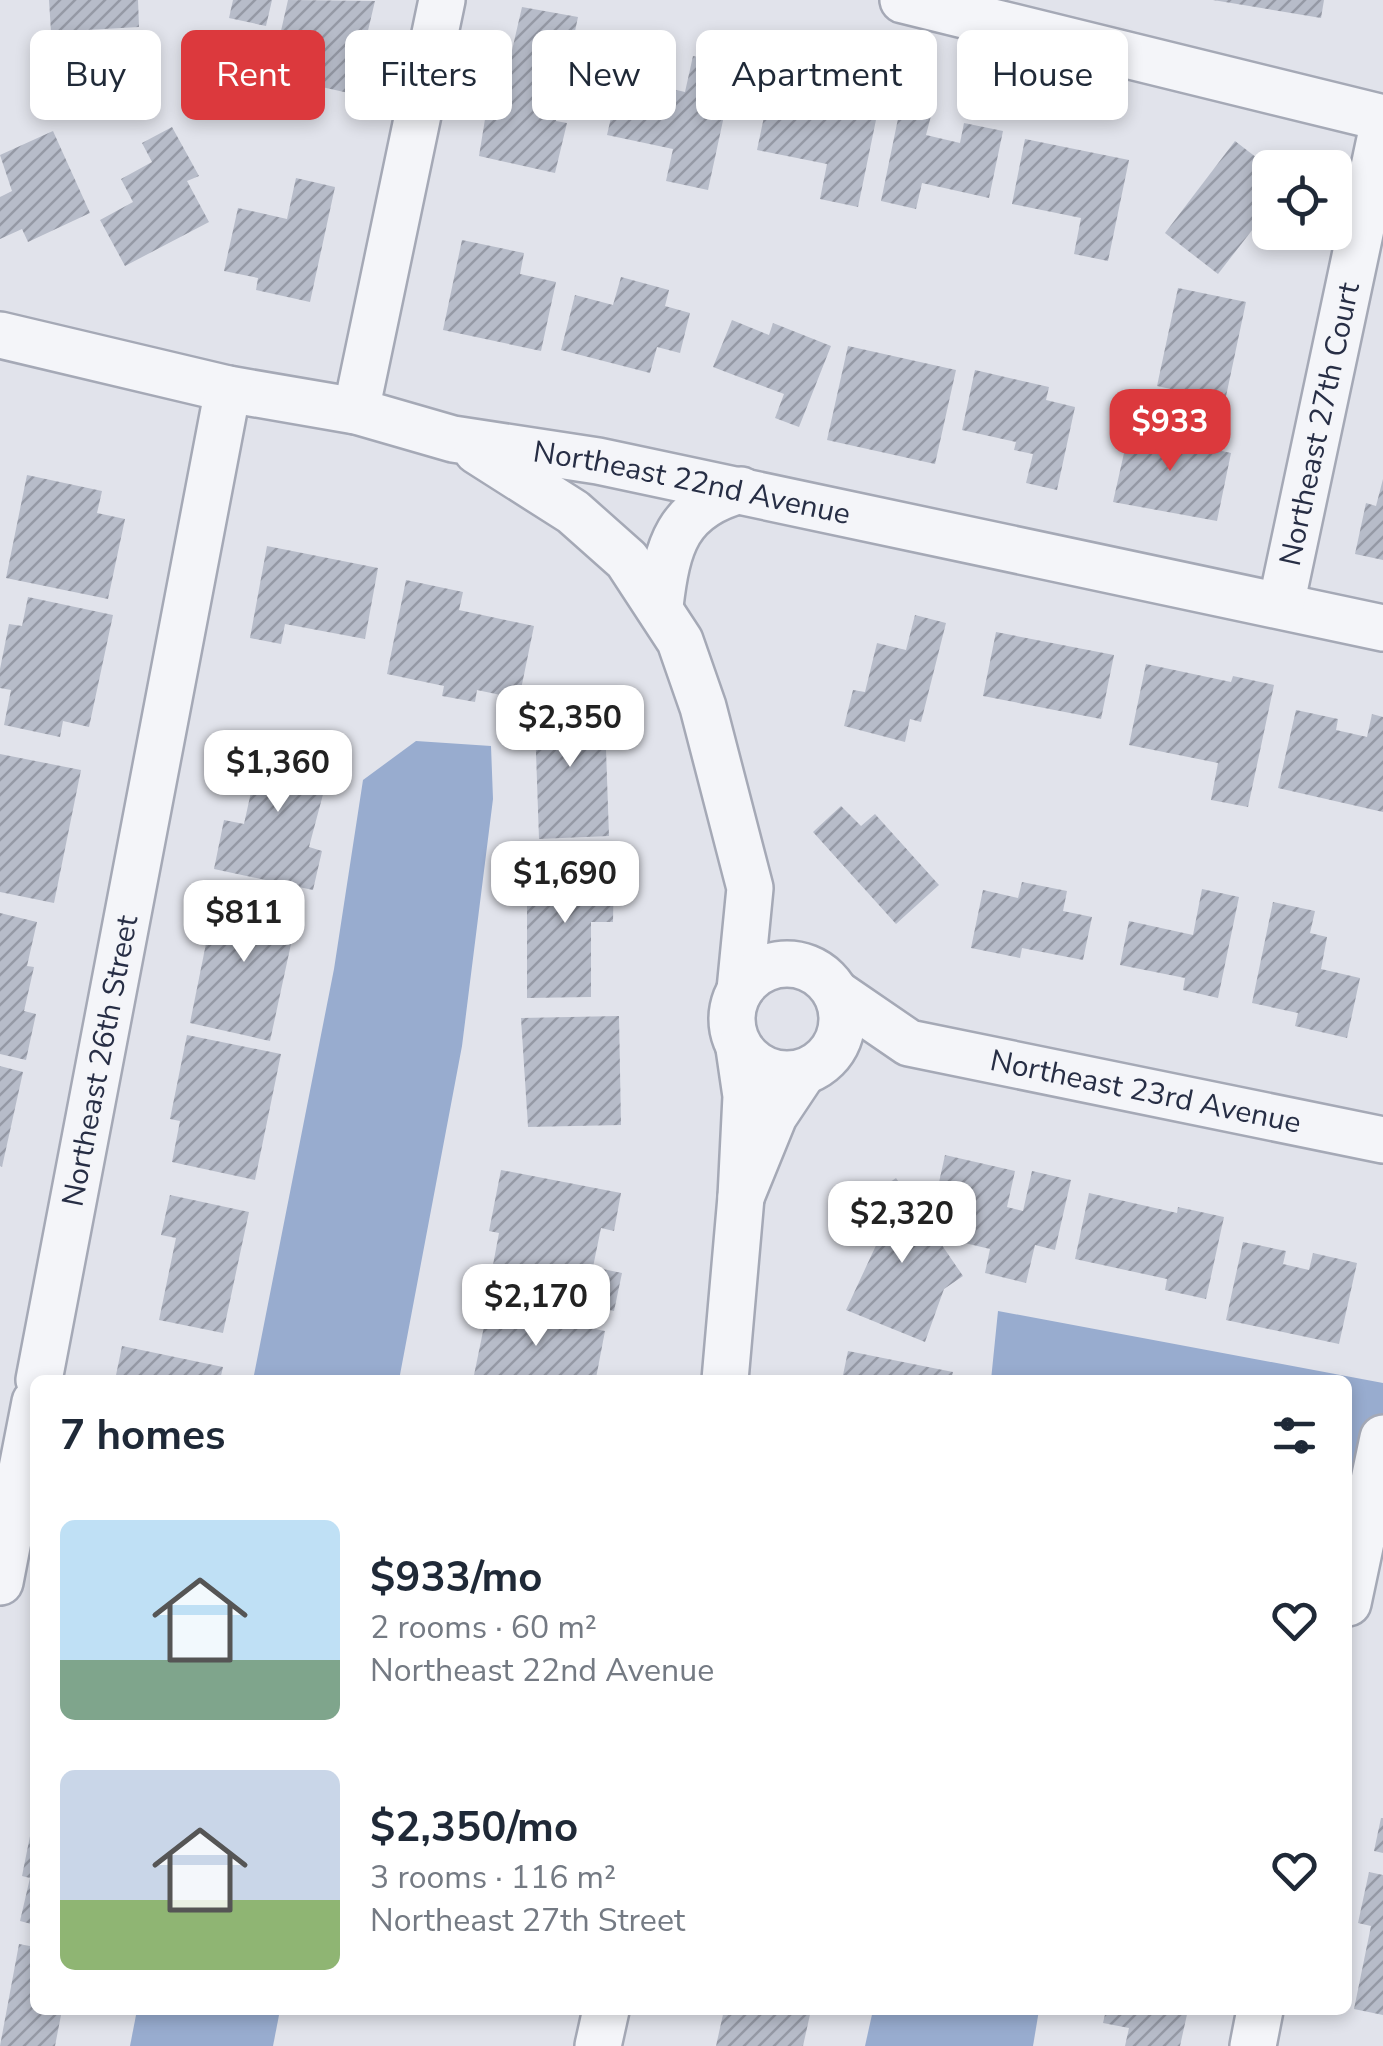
<!DOCTYPE html>
<meta charset="utf-8">
<style>
:root{--surface:#fff;--page:#f6f6f7;--text:#1f2937;--muted:#747a83;--accent:#dc393d}
body{margin:0;font-family:"Nunito Sans",sans-serif;background:var(--page);color:var(--text);height:100vh;display:flex;flex-direction:column;font-size:38px;white-space:nowrap}
*{box-sizing:border-box;margin:0}
p{font-size:32px;color:var(--muted)}
.icon{flex:none;width:55px;height:55px;fill:none;stroke:currentColor;stroke-width:2;stroke-linecap:round;stroke-linejoin:round}
.map{position:relative;flex:1;overflow:hidden}
.drawer{position:absolute;left:30px;top:1375px;width:1322px;height:640px;display:flex;flex-direction:column;background:var(--surface);border-radius:15px;box-shadow:0 5px 15px #0003}
.drawer>*{flex:none}
.banner{position:absolute;left:30px;top:30px;width:1325px;height:90px;display:flex;gap:20px}
.fabs{position:absolute;left:1252px;top:150px;display:grid;gap:20px}
.fabs a{display:grid;place-items:center;width:100px;height:100px;border-radius:15px;background:var(--surface);box-shadow:0 5px 15px #0003;font-size:50px}
.price{position:absolute;translate:-50% -85px;padding:0 22px;border-radius:20px;background:#fff;color:#222;font-size:32px;line-height:65px;filter:drop-shadow(0 2px 5px #0008)}
.price::after{content:'';position:absolute;left:50%;top:60px;width:30px;height:22px;margin-left:-15px;background:inherit;clip-path:polygon(0 0,100% 0,50% 100%)}
.price.selected{background:var(--accent);color:#fff}
ul{padding:0;list-style:none}
li{display:flex;align-items:center;gap:30px;height:250px;padding:0 30px}
li span{display:grid;place-items:center;flex:none;width:280px;height:200px;border-radius:15px;color:#555}
li>.icon{margin-inline-start:auto}
span .icon{width:120px;height:120px;fill:#fffc;stroke-width:1}
li b{font-size:42px}
h2{display:flex;justify-content:space-between;align-items:center;height:120px;padding:0 30px;font-size:42px}
.tag{padding:0 35px;border-radius:15px;background:var(--surface);box-shadow:0 5px 15px #0003;font-size:35px;line-height:90px}
.tag.selected{background:var(--accent);color:#fff}
.map>svg:first-child{display:block}
.water{fill:#98accf}
.building{fill:url(#building-hatch)}
.lines{fill:none;stroke-linecap:round;stroke-linejoin:round}
.minor-casing{stroke:#a5a9b6;stroke-width:50}
.minor{stroke:#f4f5f9;stroke-width:45}
.labels{text-anchor:middle;dominant-baseline:central;stroke-width:10;stroke-linejoin:round;paint-order:stroke}
.street-label{font-size:30px;fill:#272e45;stroke:#f1f3f8}
</style>
<div class="map">
<svg width="1383" height="2046" viewBox="0 0 1383 2046">
<defs>
<pattern id="building-hatch" width="6" height="6" patternUnits="userSpaceOnUse" patternTransform="scale(2.5)"><rect width="6" height="6" fill="#b7bcc9"/><path d="M-1 1l2-2M0 6l6-6M5 7l2-2" fill="none" stroke="#9599a5"/></pattern>
</defs>
<rect width="100%" height="100%" fill="#e1e3eb"/>
<!-- water -->
<g class="water">
<polygon points="416,741 491,746 493,799 462,1046 399,1380 253,1380 334,969 363,780"/>
<polygon points="998,1311 1383,1383 1383,1536 1348,1528 1348,1380 991,1380"/>
<polygon points="137,2010 280,2010 273,2046 130,2046"/>
<polygon points="873,2010 1039,2010 1033,2046 865,2046"/>
</g>
<!-- building -->
<g class="building">
<polygon points="49,0 138,0 139,27 51,32"/>
<polygon points="233,0 272,0 266,26 229,18"/>
<polygon points="288,0 375,1 353,94 295,81 300,59 276,53"/>
<polygon points="1213,0 1324,0 1321,18"/>
<polygon points="522,7 578,17 556,121 567,123 555,173 479,156 486,113 497,115"/>
<polygon points="693,56 735,65 708,190 666,181 673,149 607,135 624,61 668,71 664,87 685,92"/>
<polygon points="796,87 851,99 849,109 877,115 858,207 820,199 827,164 757,150 769,93 794,99"/>
<polygon points="900,109 931,116 926,135 960,143 964,123 1003,131 989,198 922,183 916,209 881,201"/>
<polygon points="172,127 199,176 187,181 209,222 125,266 100,220 133,202 121,179 152,162 142,143"/>
<polygon points="53,131 90,213 28,242 22,229 0,239 0,197 12,191 0,155"/>
<polygon points="1025,139 1129,160 1108,261 1074,254 1081,218 1012,204"/>
<polygon points="1235,141 1270,168 1270,207 1218,274 1165,233"/>
<polygon points="296,178 335,187 310,302 256,290 258,278 224,271 238,208 287,219"/>
<polygon points="462,240 524,253 520,274 556,282 541,351 443,330"/>
<polygon points="621,277 669,290 665,306 690,313 680,353 657,347 650,373 561,350 575,295 613,305"/>
<polygon points="1178,288 1246,302 1225,401 1157,386"/>
<polygon points="732,320 769,335 773,323 831,346 799,427 775,418 784,394 713,367"/>
<polygon points="848,346 956,370 935,464 827,440"/>
<polygon points="975,370 1049,387 1046,400 1075,407 1057,490 1026,483 1033,454 1014,450 1016,442 962,430"/>
<polygon points="1133,413 1157,418 1153,436 1231,453 1217,521 1113,502"/>
<polygon points="27,475 102,491 97,513 125,519 108,599 6,578"/>
<polygon points="1383,479 1383,560 1355,554 1366,503 1376,506"/>
<polygon points="267,546 378,568 365,639 285,624 281,644 250,638"/>
<polygon points="406,580 463,592 459,610 534,626 519,699 477,690 475,702 442,696 444,686 387,674"/>
<polygon points="28,597 113,615 89,727 63,721 60,737 4,725 11,690 0,688 0,669 9,624 22,626"/>
<polygon points="915,615 946,623 921,722 910,719 905,742 844,726 853,690 865,692 877,643 906,650"/>
<polygon points="996,632 1114,655 1101,719 983,696"/>
<polygon points="1146,664 1231,682 1233,676 1274,685 1248,807 1211,800 1218,763 1129,745"/>
<polygon points="578,694 579,720 605,720 609,836 539,839 534,695"/>
<polygon points="1296,710 1338,719 1336,730 1367,737 1372,714 1383,717 1383,812 1278,788"/>
<polygon points="244,734 334,753 309,847 322,851 313,890 214,869 224,820 244,824 258,760 240,757"/>
<polygon points="0,754 81,770 54,903 0,892"/>
<polygon points="841,806 861,826 875,814 939,885 896,924 813,832"/>
<polygon points="527,864 614,864 613,922 591,922 591,997 527,998"/>
<polygon points="1022,882 1067,891 1063,911 1092,917 1083,960 1022,948 1020,958 971,948 983,890 1018,898"/>
<polygon points="217,889 299,907 270,1041 190,1023"/>
<polygon points="1202,889 1239,897 1218,998 1183,990 1185,978 1120,965 1129,921 1193,935"/>
<polygon points="1273,902 1315,911 1310,933 1327,937 1321,969 1360,978 1347,1038 1295,1026 1298,1013 1252,1003"/>
<polygon points="0,913 37,922 27,966 34,967 24,1011 36,1014 26,1060 0,1054"/>
<polygon points="619,1016 621,1125 528,1127 521,1018"/>
<polygon points="187,1035 281,1054 255,1180 172,1162 180,1121 170,1119"/>
<polygon points="0,1066 23,1072 2,1167 0,1166"/>
<polygon points="945,1155 1015,1171 1007,1207 1023,1211 1032,1171 1071,1180 1055,1250 1035,1245 1026,1283 985,1273 990,1249 952,1240 960,1202 936,1196"/>
<polygon points="501,1170 621,1193 614,1231 601,1228 593,1267 622,1273 614,1311 489,1286 499,1233 489,1231"/>
<polygon points="896,1178 963,1276 944,1289 925,1342 846,1310 879,1239 857,1205"/>
<polygon points="1089,1193 1177,1213 1178,1207 1224,1217 1206,1299 1165,1290 1167,1279 1075,1259"/>
<polygon points="170,1195 249,1212 223,1333 159,1320 176,1238 161,1235"/>
<polygon points="1243,1242 1286,1251 1283,1264 1309,1270 1313,1253 1357,1263 1339,1344 1226,1320"/>
<polygon points="488,1307 605,1331 596,1378 473,1380"/>
<polygon points="122,1346 223,1367 220,1380 115,1380"/>
<polygon points="848,1351 953,1372 951,1380 842,1380"/>
<polygon points="1381,1818 1383,1818 1383,1853 1374,1851"/>
<polygon points="33,1821 35,1822 35,1925 20,1921 30,1878 22,1876"/>
<polygon points="1369,1872 1383,1875 1383,2015 1354,2009 1371,1926 1358,1923"/>
<polygon points="19,1944 35,1947 35,2010 62,2010 55,2046 0,2046"/>
<polygon points="724,2010 811,2010 803,2046 716,2046"/>
<polygon points="1106,2010 1188,2010 1180,2046 1125,2046 1129,2028 1103,2023"/>
</g>
<g class="lines">
<!-- minor casing -->
<g class="minor-casing">
<g id="minor">
<polyline points="903,0 1383,118"/>
<path id="s1" d="M 0,335 L 228,389 L 356,411 L 453,439 L 598,461 L 1383,628"/>
<polyline points="356,411 442,0"/>
<polyline points="477,451 573,512 627,560 680,641 703,707 750,888 740,990"/>
<path id="s2" d="M 1281,605 L 1383,125"/>
<path d="M 660,606 C 667,546 677,507 741,490"/>
<circle cx="787" cy="1019" r="55"/>
<path id="s3" d="M 836,993 L 909,1043 L 1383,1140"/>
<polyline points="739,1048 746,1096 741,1197 774,1116 802,1074"/>
<path id="s4" d="M 39,1380 L 228,389"/>
<polyline points="725,1380 741,1197"/>
<polyline points="0,1582 35,1402"/>
<polyline points="1348,1603 1383,1438"/>
<polyline points="598,2046 606,2010"/>
<polyline points="1253,2046 1260,2010"/>
</g>
</g>
<!-- minor -->
<use href="#minor" class="minor"/>
</g>
<g class="labels">
<!-- street labels -->
<g class="street-label">
<text stroke="none"><textPath href="#s2" startOffset="185">Northeast 27th Court</textPath></text>
<text stroke="none"><textPath href="#s1" startOffset="708">Northeast 22nd Avenue</textPath></text>
<text stroke="none"><textPath href="#s4" startOffset="325">Northeast 26th Street</textPath></text>
<text stroke="none"><textPath href="#s3" startOffset="330">Northeast 23rd Avenue</textPath></text>
</g>
</g>
</svg>
<div class="fabs">
<a><svg class="icon" aria-label="locate" viewBox="0 0 24 24"><circle cx="12" cy="12" r="6"/><path d="M12 2v4M12 18v4M2 12h4M18 12h4"/></svg></a>
</div>
<b class="price selected" style="left:1170px;top:474px">$933</b>
<b class="price" style="left:570px;top:770px">$2,350</b>
<b class="price" style="left:278px;top:815px">$1,360</b>
<b class="price" style="left:565px;top:926px">$1,690</b>
<b class="price" style="left:244px;top:965px">$811</b>
<b class="price" style="left:902px;top:1266px">$2,320</b>
<b class="price" style="left:536px;top:1349px">$2,170</b>
<div class="banner">
<a class="tag">Buy</a>
<a class="tag selected">Rent</a>
<a class="tag">Filters</a>
<a class="tag">New</a>
<a class="tag">Apartment</a>
<a class="tag">House</a>
</div>
<section class="drawer">
<h2>7 homes<svg class="icon" aria-label="filters" viewBox="0 0 24 24"><path d="M4 7h16M4 17h16"/><circle cx="9" cy="7" r="2"/><circle cx="15" cy="17" r="2"/></svg></h2>
<ul>
<li><span style="background:linear-gradient(#bfe0f5 70%,#7fa58c 0)"><svg class="icon" aria-label="home" viewBox="0 0 24 24"><path d="M3 11l9-7 9 7M6 9v11h12V9"/></svg></span><div><b>$933/mo</b><p>2 rooms · 60 m²</p><p>Northeast 22nd Avenue</p></div><svg class="icon" aria-label="heart" viewBox="0 0 24 24"><path d="M12 20l-8-8c-3-5 5-10 8-4 3-6 11-1 8 4z"/></svg></li>
<li><span style="background:linear-gradient(#c9d6e8 65%,#8fb573 0)"><svg class="icon" aria-label="home" viewBox="0 0 24 24"><path d="M3 11l9-7 9 7M6 9v11h12V9"/></svg></span><div><b>$2,350/mo</b><p>3 rooms · 116 m²</p><p>Northeast 27th Street</p></div><svg class="icon" aria-label="heart" viewBox="0 0 24 24"><path d="M12 20l-8-8c-3-5 5-10 8-4 3-6 11-1 8 4z"/></svg></li>
</ul>
</section>
</div>
